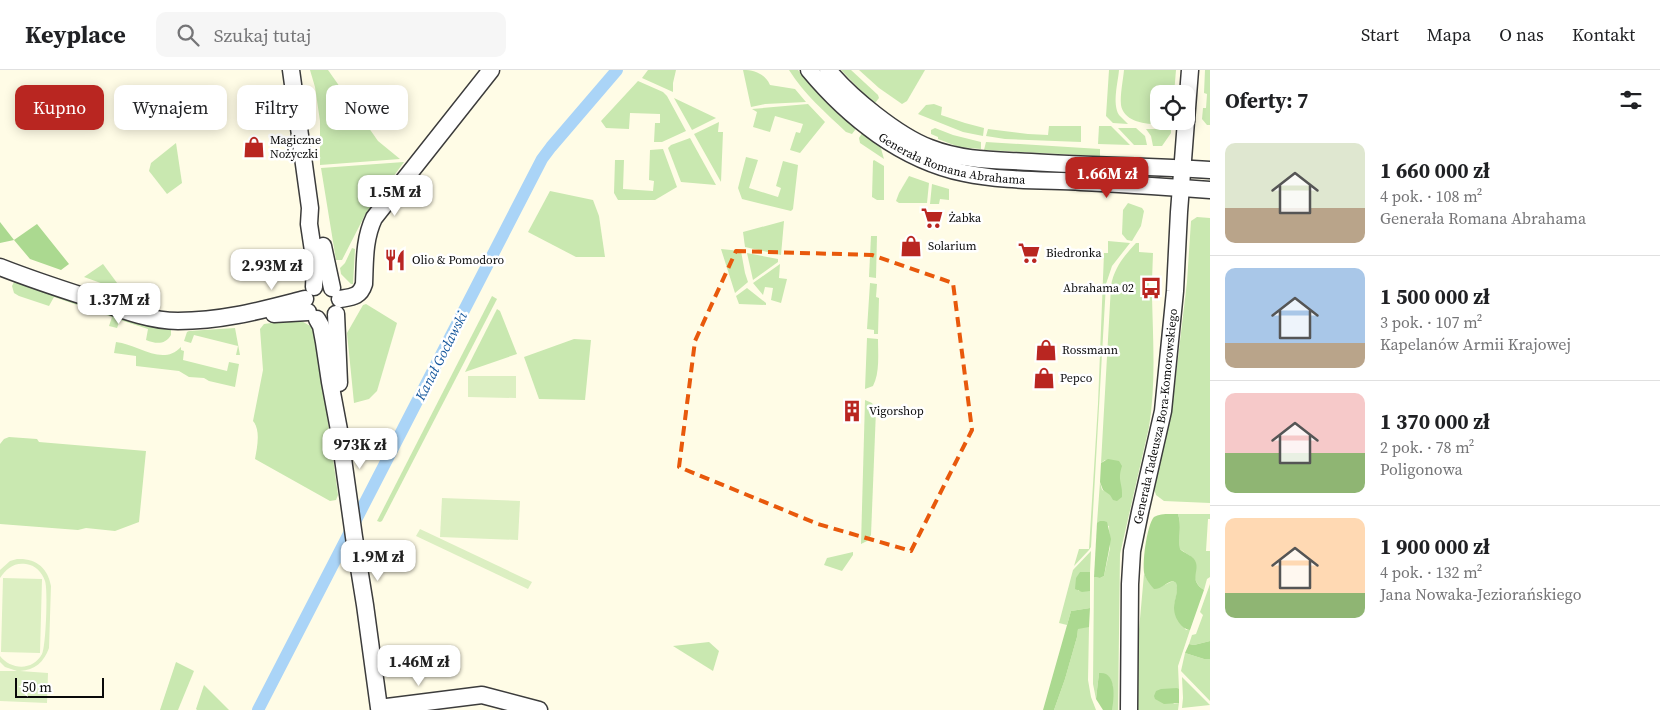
<!DOCTYPE html>
<html lang="pl">
<meta charset="utf-8">
<style>
:root{--surface:#fff;--page:#f6f6f6;--text:#202124;--muted:#757577;--line:#e0e0e0;--accent:#b92621}
body{margin:0;font-family:"Source Serif 4",serif;background:var(--page);color:var(--text);height:100vh;display:flex;flex-direction:column;font-size:19px;white-space:nowrap}
*{box-sizing:border-box;margin:0}
p{font-size:16px;color:var(--muted)}
.icon{flex:none;width:28px;height:28px;fill:none;stroke:currentColor;stroke-width:2;stroke-linecap:round;stroke-linejoin:round}
.map{position:relative;flex:1;overflow:hidden}
.drawer{display:flex;flex-direction:column;background:var(--surface);width:450px}
.drawer>*{flex:none}
.guide{position:absolute;left:15px;top:15px;width:475px;height:45px;display:flex;gap:10px}
.fabs{position:absolute;left:1150px;top:15px;display:grid;gap:10px}
.fabs a{display:grid;place-items:center;width:45px;height:45px;border-radius:10px;background:var(--surface);box-shadow:0 2px 12px #0003;font-size:25px}
.scale{position:absolute;left:15px;bottom:12px;width:89px;box-sizing:border-box;padding-left:5px;border:2px solid #090909;border-top:0;font-size:14px;line-height:18px;white-space:nowrap;color:#090909;-webkit-text-stroke:4px #fff;paint-order:stroke}
.price{position:absolute;translate:-50% -42px;padding:0 11px;border-radius:10px;background:#fff;color:#222;font-size:16px;line-height:32px;filter:drop-shadow(0 1px 2px #0008)}
.price::after{content:'';position:absolute;left:50%;top:30px;width:15px;height:11px;margin-left:-8px;background:inherit;clip-path:polygon(0 0,100% 0,50% 100%)}
.price.current{background:var(--accent);color:#fff}
ul{padding:0;list-style:none}
li{display:flex;align-items:center;gap:15px;height:125px;padding:0 15px}
li+li{border-top:1px solid var(--line)}
li span{display:grid;place-items:center;flex:none;width:140px;height:100px;border-radius:10px;color:#555}
li>.icon{margin-inline-start:auto}
span .icon{width:60px;height:60px;fill:#fffc;stroke-width:1}
li b{font-size:21px}
h2{display:flex;justify-content:space-between;align-items:center;height:60px;padding:0 15px;font-size:21px}
.chip{padding:0 18px;border-radius:10px;background:var(--surface);box-shadow:0 2px 12px #0003;font-size:18px;line-height:45px}
.chip.current{background:var(--accent);color:#fff}
header{display:flex;align-items:center;gap:30px;box-sizing:border-box;height:70px;padding:0 25px;background:var(--surface);border-bottom:1px solid var(--line)}
header strong{font-size:24px}
nav{display:flex;gap:28px;margin-inline-start:auto;font-size:18px}
.search{width:350px;height:45px;background:var(--page);display:flex;align-items:center;gap:12px;box-sizing:border-box;padding:0 18px;border-radius:10px;color:var(--muted);font-size:19px}
main{display:flex;flex:1;min-height:0}
.map>svg:first-child{display:block}
.green{fill:#c9e8b0}
.forest{fill:#abd990}
.pitch{fill:#dcefc2}
.lines{fill:none;stroke-linecap:round;stroke-linejoin:round}
.canal{stroke:#aad4f7;stroke-width:12}
.minor-casing{stroke:#3c3c3c;stroke-width:19}
.minor{stroke:#fff;stroke-width:16}
.marked{fill:none;stroke:#e8590c;stroke-width:4;stroke-dasharray:10 6;stroke-linejoin:round}
.labels{text-anchor:middle;dominant-baseline:central;stroke-width:5;stroke-linejoin:round;paint-order:stroke}
.poi-label{font-size:12px;fill:#090909;stroke:#fff;text-anchor:start}
.street-label{font-size:12px;fill:#090909;stroke:#fff}
.water-label{font-size:14px;font-style:italic;fill:#13559b;stroke:#fff}
</style>
<header>
<strong>Keyplace</strong>
<div class="search"><svg class="icon" aria-label="search" viewBox="0 0 24 24"><circle cx="10" cy="10" r="6"/><path d="M15 15l6 6"/></svg>Szukaj tutaj</div>
<nav><a>Start</a><a>Mapa</a><a>O nas</a><a>Kontakt</a></nav>
</header>
<main>
<div class="map">
<svg width="1210" height="640" viewBox="0 0 1210 640">
<rect width="100%" height="100%" fill="#fffce6"/>
<!-- green -->
<g class="green">
<polygon points="310,0 328,0 378,71 400,89 320,95 320,51 315,17"/>
<polygon points="648,0 676,0 673,13 673,22 642,8"/>
<path d="M 743,0 C 755,0 765,4 770,15 L 795,19 L 806,32 L 765,34 L 751,37 Z"/>
<path d="M 789,0 L 798,0 C 811,17 826,33 842,48 L 846,47 L 858,56 L 852,64 L 846,62 C 826,43 804,24 789,0 Z"/>
<polygon points="841,0 851,0 878,25 879,28 875,33 864,24"/>
<polygon points="859,0 925,0 907,31 902,34 879,18"/>
<path d="M 1109,0 L 1119,0 C 1118,13 1112,33 1119,45 C 1122,48 1125,51 1128,54 L 1113,53 L 1106,46 Z"/>
<path d="M 1124,0 L 1176,0 L 1174,24 L 1159,24 L 1159,51 L 1172,51 L 1171,53 C 1156,56 1124,55 1121,35 C 1120,24 1123,11 1124,0 Z"/>
<polygon points="1205,0 1210,0 1210,55 1207,55 1202,49 1203,38 1206,38 1207,24 1204,23"/>
<polygon points="638,11 663,22 667,26 686,61 662,72 654,72 655,53 660,53 660,44 630,43 629,59 606,58 601,51"/>
<polygon points="674,28 716,48 692,60"/>
<polygon points="808,34 825,52 800,83 790,80 796,62 800,63 803,54 775,46 770,62 753,57 757,42 752,39"/>
<polygon points="934,34 942,37 941,45 965,53 984,58 983,66 963,62 918,44 926,35"/>
<polygon points="719,52 718,62 723,62 721,112 694,64"/>
<polygon points="1049,56 1081,56 1081,72 1005,69 986,66 988,59 1028,64 1048,65"/>
<polygon points="1099,56 1111,56 1130,75 1098,74"/>
<polygon points="935,58 953,65 981,72 981,79 959,77 938,69 938,67 931,64 931,60"/>
<polygon points="1118,58 1136,58 1145,66 1147,75 1134,75"/>
<polygon points="1146,59 1169,59 1171,60 1171,63 1162,76 1153,76 1151,66"/>
<polygon points="864,60 880,75 884,89 860,73 859,68"/>
<polygon points="690,68 716,115 681,112 668,78 671,75"/>
<polygon points="986,72 1100,79 1100,86 984,80"/>
<polygon points="176,73 182,113 167,124 149,101 151,93"/>
<polygon points="663,79 677,117 655,130 618,130 614,123 615,90 624,90 623,119 653,121 654,111 649,110 650,80"/>
<polygon points="746,87 758,90 749,118 778,127 781,118 776,116 783,91 798,95 793,139 791,141 742,129 738,118"/>
<polygon points="874,90 884,96 884,130 877,130 872,127 873,91"/>
<polygon points="404,92 365,145 342,190 336,190 321,98"/>
<polygon points="909,106 929,113 927,133 899,133 896,131 899,123"/>
<polygon points="932,114 949,119 949,130 940,129 939,134 930,134"/>
<polygon points="550,121 593,130 599,146 605,187 576,187 528,162"/>
<polygon points="1128,133 1142,138 1144,141 1141,156 1132,171 1127,170 1122,164 1123,140"/>
<polygon points="1197,147 1210,148 1210,433 1164,431 1156,425 1153,416 1172,339 1187,212 1191,151"/>
<polygon points="784,151 781,185 745,177 743,162"/>
<polygon points="871,166 877,166 876,208 869,207"/>
<polygon points="1108,171 1130,173 1112,196 1106,214 1091,477 1089,480 1074,496 1079,479 1089,479 1098,334 1104,183 1108,183"/>
<path d="M 1136,173 L 1139,173 L 1139,182 L 1153,183 L 1152,211 L 1149,212 L 1148,225 L 1152,226 C 1153,270 1156,314 1149,357 L 1120,484 L 1118,640 L 1112,640 L 1113,616 L 1109,607 L 1099,603 L 1096,629 L 1093,614 L 1094,507 L 1100,508 L 1104,506 L 1110,478 L 1109,456 L 1097,453 L 1100,412 L 1102,420 L 1122,427 C 1122,419 1117,411 1119,404 L 1105,390 L 1101,393 L 1111,216 C 1114,198 1124,186 1136,173 Z"/>
<polygon points="352,178 355,179 353,214 351,214 341,204 340,198 345,193"/>
<polygon points="721,179 741,181 745,203 748,212 735,223"/>
<polygon points="747,183 778,189 778,192 753,210"/>
<polygon points="103,194 123,221 84,207"/>
<polygon points="780,194 779,208 787,209 781,233 771,230 773,218 765,217 763,225 753,213"/>
<path d="M 18,211 L 169,257 L 171,259 L 171,265 C 165,275 156,274 146,270 L 148,259 L 120,250 L 117,258 L 109,256 L 112,247 L 54,227 L 49,236 L 19,226 L 14,223 L 12,216 L 14,212 Z"/>
<polygon points="870,213 877,214 876,227 879,228 878,264 874,264 874,260 867,259"/>
<polygon points="747,218 766,233 766,235 739,234 736,226"/>
<polygon points="492,226 497,229 382,451 380,452 377,451"/>
<polygon points="366,234 397,253 377,321 369,329 354,333 347,263 363,235"/>
<polygon points="497,239 500,241 517,284 465,302"/>
<path d="M 298,249 L 312,257 L 316,264 L 338,425 L 336,430 L 330,431 L 255,389 C 257,378 261,360 253,351 L 263,300 L 260,259 L 264,254 Z"/>
<polygon points="235,258 240,285 236,285 238,276 194,265 191,273 184,271 187,262 189,261"/>
<path d="M 867,268 L 878,269 C 878,283 880,303 873,316 L 865,319 Z"/>
<polygon points="574,269 591,270 585,330 539,329 524,287"/>
<path d="M 116,272 C 138,274 162,297 181,277 L 181,280 L 184,281 L 183,290 L 227,301 L 229,292 L 239,294 L 235,317 L 209,311 L 204,308 L 189,307 L 179,301 L 136,296 L 136,286 L 114,283 Z"/>
<polygon points="865,330 872,333 876,340 871,465 867,471 861,474"/>
<polygon points="9,367 37,369 39,372 146,381 139,452 115,461 86,458 78,460 0,454 0,374 4,369"/>
<path d="M 1178,444 L 1210,444 L 1210,449 L 1208,449 L 1206,481 L 1210,481 L 1210,507 L 1207,509 L 1204,520 C 1192,512 1194,501 1193,488 L 1180,479 C 1178,467 1182,456 1178,444 Z"/>
<polygon points="1091,481 1090,502 1080,502 1078,521 1090,521 1090,538 1071,541 1067,555 1059,553 1073,500"/>
<polygon points="853,482 853,485 842,501 824,495 827,488"/>
<path d="M 1144,504 L 1147,509 L 1160,517 L 1173,511 L 1176,513 C 1180,523 1172,532 1175,542 C 1177,548 1182,554 1186,560 L 1190,560 L 1178,596 L 1179,619 L 1161,619 L 1174,634 L 1179,633 L 1178,640 L 1137,640 L 1138,571 Z"/>
<polygon points="1210,514 1210,571 1194,575 1189,574 1192,565 1196,564 1203,545 1200,542"/>
<polygon points="1081,557 1089,557 1088,610 1091,627 1096,640 1054,640 1065,609 1077,567 1078,558"/>
<polygon points="709,572 719,581 713,601 673,576"/>
<polygon points="1185,583 1204,589 1210,589 1210,631 1181,601"/>
<polygon points="176,592 194,601 178,640 160,640"/>
<polygon points="1182,607 1210,635 1182,638 1183,628"/>
<polygon points="204,615 229,640 197,640 196,639"/>
</g>
<!-- forest -->
<g class="forest">
<polygon points="0,152 14,170 37,154 69,194 61,200 30,189 14,170 0,173"/>
<path d="M 1108,389 L 1119,391 L 1122,396 C 1117,411 1123,413 1122,427 L 1117,431 L 1113,430 L 1110,425 L 1103,420 L 1100,412 L 1101,393 Z"/>
<path d="M 1178,444 C 1182,456 1178,467 1180,479 C 1184,483 1191,485 1194,489 C 1202,500 1187,509 1204,520 L 1190,560 C 1181,559 1174,547 1174,538 C 1174,529 1179,522 1176,513 L 1173,511 C 1166,512 1162,519 1154,519 C 1150,515 1147,510 1145,506 C 1141,497 1147,454 1154,447 C 1160,443 1171,444 1178,444 Z"/>
<polygon points="1100,451 1104,451 1107,452 1111,469 1104,506 1100,508 1094,507 1097,453"/>
<polygon points="1080,502 1090,502 1090,521 1082,522 1075,519 1076,508"/>
<polygon points="1090,538 1089,557 1078,559 1077,567 1065,609 1054,640 1043,640 1071,541"/>
<polygon points="1210,571 1210,589 1204,589 1185,583 1189,574 1194,575"/>
<path d="M 1099,603 C 1117,601 1114,628 1112,640 L 1103,640 L 1096,629 Z"/>
<polygon points="1177,618 1179,619 1179,633 1164,634 1155,629 1154,626 1156,621 1161,619"/>
</g>
<!-- pitch -->
<g class="pitch">
<polygon points="468,306 516,306 516,328 468,327"/>
<polygon points="442,428 520,431 518,470 440,467"/>
<polygon points="420,459 532,512 528,519 416,466"/>
<path d="M 17,489 C 36,488 48,498 51,516 L 49,578 C 44,592 35,600 20,601 L 48,603 L 47,633 L 0,631 L 0,601 L 17,601 L 5,597 L 0,592 L 0,586 C 11,600 33,601 42,584 C 46,576 48,519 45,511 C 42,502 35,495 26,494 C 14,492 6,499 0,508 L 0,500 L 10,491 Z"/>
<polygon points="3,508 42,509 40,583 1,582"/>
</g>
<g class="lines">
<!-- canal -->
<polyline class="canal" points="258,640 542,89 551,77 617,0"/>
<!-- minor casing -->
<g class="minor-casing">
<g id="minor">
<polyline points="291,0 310,138 309,154 315,194 314,217"/>
<path id="s1" d="M 809,0 C 849,48 902,90 964,103 C 1002,111 1043,110 1081,112 C 1124,114 1167,117 1210,120"/>
<path d="M 828,0 C 850,27 898,66 930,78 C 963,91 997,90 1031,92 C 1091,96 1151,96 1210,100"/>
<polyline points="1186,51 1190,0"/>
<polyline points="323,176 332,218"/>
<path d="M 0,197 C 28,208 58,218 86,227 C 115,237 147,251 178,251 C 224,251 262,240 305,229"/>
<path d="M 340,229 C 352,227 360,227 364,214 C 365,191 364,169 374,148 L 491,0"/>
<polyline points="274,244 308,242"/>
<polyline points="336,244 339,313"/>
<polyline points="317,249 321,256 324,272 330,312 339,360 354,467 365,535 379,638 482,625 539,640"/>
<path id="s2" d="M 1129,640 L 1130,514 L 1132,481 L 1140,442 L 1163,341 L 1175,221 L 1179,142 L 1186,51"/>
</g>
</g>
<!-- minor -->
<use href="#minor" class="minor"/>
</g>
<!-- marked area -->
<path class="marked" d="M 736,181 L 872,185 L 953,213 L 972,360 L 911,481 L 818,454 L 679,397 L 695,271 Z"/>
<!-- icons -->
<defs>
<g id="shop-bare" transform="scale(1.725)"><path d="M-5-2.5h2.3a2.7 3.5 0 0 1 5.4 0H5L5.5 6h-11ZM-1.5-2.5h3a1.5 2.3 0 0 0-3 0Z" fill="#b92621" stroke="#fff" stroke-width="2.5" paint-order="stroke"/></g>
<g id="supermarket-bare" transform="scale(1.725)"><path d="M-6-5.5h2.5l.6 2H6L4.5 2H-2.5L-4.4-4H-6ZM-1.5 3.2a1.3 1.3 0 1 0 .1 0ZM3 3.2a1.3 1.3 0 1 0 .1 0Z" fill="#b92621" stroke="#fff" stroke-width="2.5" paint-order="stroke"/></g>
<g id="restaurant-bare" transform="scale(1.725)"><path d="M-5-6h1v4h1v-4h1v4h1v-4h1v5L-1.5 .5V6h-2V.5L-5-1ZM5-6V6H3V1.5H1.5Q1.5-4 5-6Z" fill="#b92621" stroke="#fff" stroke-width="2.5" paint-order="stroke"/></g>
<g id="bus-bare" transform="scale(1.725)"><path d="M-5-6H5V4H4V6H2V4H-2V6H-4V4H-5ZM-3.5-4V0h7V-4ZM-3.5 1.2v1.5H-2V1.2ZM2 1.2v1.5H3.5V1.2Z" fill="#b92621" stroke="#fff" stroke-width="2.5" paint-order="stroke"/></g>
<g id="building-bare" transform="scale(1.725)"><path d="M-4-6H4V6H1V3H-1V6H-4ZM-2.5-4.3h1.7v1.8h-1.7ZM.8-4.3h1.7v1.8H.8ZM-2.5-1h1.7V.8h-1.7ZM.8-1h1.7V.8H.8Z" fill="#b92621" stroke="#fff" stroke-width="2.5" paint-order="stroke"/></g>
</defs>
<g fill-rule="evenodd">
<use href="#shop-bare" x="254" y="77"/>
<use href="#supermarket-bare" x="932" y="148"/>
<use href="#shop-bare" x="911" y="176"/>
<use href="#supermarket-bare" x="1029" y="183"/>
<use href="#restaurant-bare" x="395" y="190"/>
<use href="#bus-bare" x="1151" y="218"/>
<use href="#shop-bare" x="1046" y="280"/>
<use href="#shop-bare" x="1044" y="308"/>
<use href="#building-bare" x="852" y="341"/>
</g>
<g class="labels">
<!-- poi labels -->
<g class="poi-label">
<text x="270" y="70">Magiczne<tspan x="270" dy="14">Nożyczki</tspan></text>
<text x="949" y="148">Żabka</text>
<text x="928" y="176">Solarium</text>
<text x="1046" y="183">Biedronka</text>
<text x="412" y="190">Olio &amp; Pomodoro</text>
<text x="1134" y="218" text-anchor="end">Abrahama 02</text>
<text x="1062" y="280">Rossmann</text>
<text x="1060" y="308">Pepco</text>
<text x="869" y="341">Vigorshop</text>
</g>
<!-- street labels -->
<g class="street-label">
<text stroke="none"><textPath href="#s1" startOffset="174">Generała Romana Abrahama</textPath></text>
<text stroke="none"><textPath href="#s2" startOffset="296">Generała Tadeusza Bora-Komorowskiego</textPath></text>
</g>
<!-- water labels -->
<g class="water-label">
<text transform="translate(441 286) rotate(-63)">Kanał Gocławski</text>
</g>
</g>
</svg>
<div class="fabs">
<a><svg class="icon" aria-label="locate" viewBox="0 0 24 24"><circle cx="12" cy="12" r="6"/><path d="M12 2v4M12 18v4M2 12h4M18 12h4"/></svg></a>
</div>
<div class="scale">50 m</div>
<b class="price current" style="left:1107px;top:129px">1.66M zł</b>
<b class="price" style="left:395px;top:147px">1.5M zł</b>
<b class="price" style="left:272px;top:221px">2.93M zł</b>
<b class="price" style="left:119px;top:255px">1.37M zł</b>
<b class="price" style="left:360px;top:400px">973K zł</b>
<b class="price" style="left:378px;top:512px">1.9M zł</b>
<b class="price" style="left:419px;top:617px">1.46M zł</b>
<div class="guide">
<a class="chip current">Kupno</a>
<a class="chip">Wynajem</a>
<a class="chip">Filtry</a>
<a class="chip">Nowe</a>
</div>
</div>
<section class="drawer">
<h2>Oferty: 7<svg class="icon" aria-label="filters" viewBox="0 0 24 24"><path d="M4 7h16M4 17h16"/><circle cx="9" cy="7" r="2"/><circle cx="15" cy="17" r="2"/></svg></h2>
<ul>
<li><span style="background:linear-gradient(#dfe7d0 65%,#b9a48a 0)"><svg class="icon" aria-label="home" viewBox="0 0 24 24"><path d="M3 11l9-7 9 7M6 9v11h12V9"/></svg></span><div><b>1 660 000 zł</b><p>4 pok. · 108 m²</p><p>Generała Romana Abrahama</p></div></li>
<li><span style="background:linear-gradient(#a9c7e8 75%,#b9a48a 0)"><svg class="icon" aria-label="home" viewBox="0 0 24 24"><path d="M3 11l9-7 9 7M6 9v11h12V9"/></svg></span><div><b>1 500 000 zł</b><p>3 pok. · 107 m²</p><p>Kapelanów Armii Krajowej</p></div></li>
<li><span style="background:linear-gradient(#f6c9c9 60%,#8fb573 0)"><svg class="icon" aria-label="home" viewBox="0 0 24 24"><path d="M3 11l9-7 9 7M6 9v11h12V9"/></svg></span><div><b>1 370 000 zł</b><p>2 pok. · 78 m²</p><p>Poligonowa</p></div></li>
<li><span style="background:linear-gradient(#ffd9b3 75%,#8fb573 0)"><svg class="icon" aria-label="home" viewBox="0 0 24 24"><path d="M3 11l9-7 9 7M6 9v11h12V9"/></svg></span><div><b>1 900 000 zł</b><p>4 pok. · 132 m²</p><p>Jana Nowaka-Jeziorańskiego</p></div></li>
</ul>
</section>
</main>
